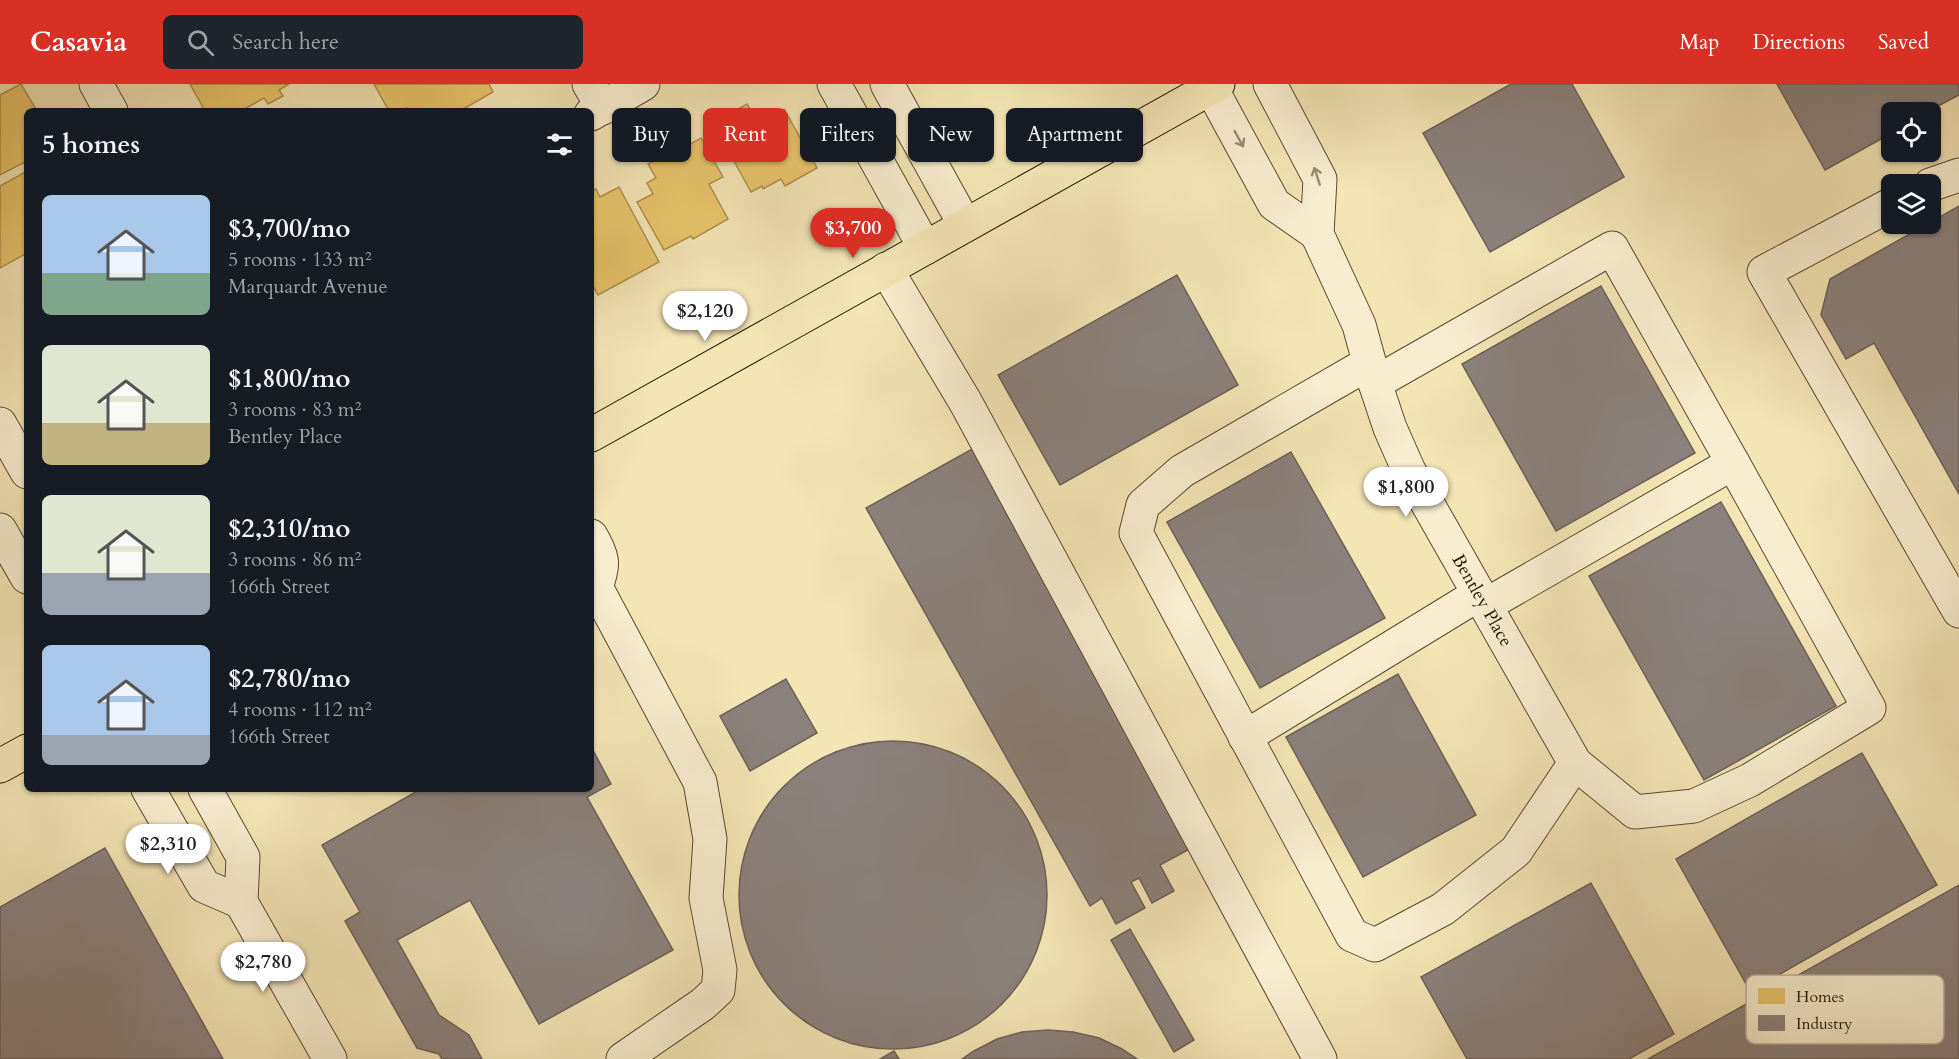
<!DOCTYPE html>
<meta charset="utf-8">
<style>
:root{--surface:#171b24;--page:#20242c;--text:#f1f3f6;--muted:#9ea1a6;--accent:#d93025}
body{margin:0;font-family:Cardo,serif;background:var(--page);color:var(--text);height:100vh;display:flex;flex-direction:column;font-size:22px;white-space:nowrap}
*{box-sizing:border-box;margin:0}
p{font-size:20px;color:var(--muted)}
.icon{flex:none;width:33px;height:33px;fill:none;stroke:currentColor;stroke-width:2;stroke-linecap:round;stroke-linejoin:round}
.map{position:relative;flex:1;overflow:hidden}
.panel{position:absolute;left:24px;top:24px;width:570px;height:684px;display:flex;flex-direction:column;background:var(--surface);border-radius:9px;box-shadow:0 2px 4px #0004}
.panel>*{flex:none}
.guide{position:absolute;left:612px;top:24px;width:570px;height:54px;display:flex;gap:12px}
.buttons{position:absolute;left:1881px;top:18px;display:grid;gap:12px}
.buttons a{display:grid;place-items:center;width:60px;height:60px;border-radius:9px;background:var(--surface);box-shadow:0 2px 4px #0004;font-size:30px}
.price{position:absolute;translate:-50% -51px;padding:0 14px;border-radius:21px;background:#fff;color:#222;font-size:20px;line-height:39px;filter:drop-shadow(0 2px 3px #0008)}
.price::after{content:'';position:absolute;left:50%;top:36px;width:18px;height:14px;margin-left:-9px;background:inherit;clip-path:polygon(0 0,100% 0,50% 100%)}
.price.current{background:var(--accent);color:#fff}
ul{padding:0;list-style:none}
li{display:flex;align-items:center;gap:18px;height:150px;padding:0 18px}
li span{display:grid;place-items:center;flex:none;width:168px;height:120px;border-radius:9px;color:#555}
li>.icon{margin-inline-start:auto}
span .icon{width:72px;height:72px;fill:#fffc;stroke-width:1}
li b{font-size:26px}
h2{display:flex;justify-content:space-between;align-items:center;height:72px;padding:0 18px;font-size:26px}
.pill{padding:0 21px;border-radius:9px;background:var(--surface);box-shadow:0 2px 4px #0004;font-size:21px;line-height:54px}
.pill.current{background:var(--accent);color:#fff}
header{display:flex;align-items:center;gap:36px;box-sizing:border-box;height:84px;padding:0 30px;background:var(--accent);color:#fff}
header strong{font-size:28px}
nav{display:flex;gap:33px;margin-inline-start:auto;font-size:21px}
.search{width:420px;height:54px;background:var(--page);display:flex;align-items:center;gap:15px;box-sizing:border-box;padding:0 21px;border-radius:9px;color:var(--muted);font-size:22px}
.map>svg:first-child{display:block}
.homes{fill:#e9c46a;stroke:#af8f4b;stroke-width:1.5}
.industry{fill:#8a817c;stroke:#6d6057;stroke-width:1.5}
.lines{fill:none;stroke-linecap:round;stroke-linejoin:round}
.minor-casing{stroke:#5b482f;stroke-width:35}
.major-casing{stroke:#281402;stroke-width:35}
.minor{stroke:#f8eecf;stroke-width:33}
.major{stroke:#f4e5b5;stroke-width:33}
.oneway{stroke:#9a8c73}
.labels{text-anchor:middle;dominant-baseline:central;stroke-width:6;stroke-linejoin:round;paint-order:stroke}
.street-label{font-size:18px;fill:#281402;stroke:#f8eecf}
.key{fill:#f8eecf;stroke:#baad92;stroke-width:1.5}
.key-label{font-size:16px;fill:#281402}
</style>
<header>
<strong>Casavia</strong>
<div class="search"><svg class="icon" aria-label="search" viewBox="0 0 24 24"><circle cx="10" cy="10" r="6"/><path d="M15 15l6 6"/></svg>Search here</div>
<nav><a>Map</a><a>Directions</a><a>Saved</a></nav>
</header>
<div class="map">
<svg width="1959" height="975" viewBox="0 0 1959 975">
<rect width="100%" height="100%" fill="#f4e5b5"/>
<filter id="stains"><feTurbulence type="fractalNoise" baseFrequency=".00333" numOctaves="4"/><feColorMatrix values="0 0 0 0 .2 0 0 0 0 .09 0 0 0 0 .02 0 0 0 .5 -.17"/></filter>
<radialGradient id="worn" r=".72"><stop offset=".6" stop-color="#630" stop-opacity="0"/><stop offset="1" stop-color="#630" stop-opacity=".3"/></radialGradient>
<!-- homes -->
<g class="homes">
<polygon points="21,0 37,27 27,27 27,77 0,91 0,11"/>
<polygon points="190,0 289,0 279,6 283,12 268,20 264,14 241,27 205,27"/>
<polygon points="374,0 489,0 493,8 460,27 409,27 407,24 401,27 389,27"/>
<polygon points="747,20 758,39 784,25 817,84 785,102 781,95 763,105 762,102 751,108 713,39"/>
<polygon points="701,54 723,93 709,100 728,135 693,155 691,152 664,166 637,118 653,110 647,99 656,94 648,80 686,59 687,62"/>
<polygon points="27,87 27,169 0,184 0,102"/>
<polygon points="619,103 659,178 598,211 591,198 591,107 596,105 600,113"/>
</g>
<!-- industry -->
<g class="industry">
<polygon points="1511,0 1572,0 1624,93 1490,168 1423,49"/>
<polygon points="1777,0 1959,0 1959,11 1927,28 1892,28 1892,49 1825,86"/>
<polygon points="1959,122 1959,410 1874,259 1846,275 1821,231 1830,195"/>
<polygon points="1177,191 1238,301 1060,401 998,291"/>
<polygon points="1601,202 1695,369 1556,447 1462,280"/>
<polygon points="974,364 1197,761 1160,781 1174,807 1152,819 1139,794 1131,798 1145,824 1116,840 1102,814 1090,822 866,424"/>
<polygon points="1291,368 1385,534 1260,604 1167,438"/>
<polygon points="1721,418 1836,622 1704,696 1589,492"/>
<polygon points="1398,590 1476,731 1363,793 1286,653"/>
<polygon points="786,595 817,649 750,687 720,632"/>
<circle cx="893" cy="811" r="154"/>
<polygon points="594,668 611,700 587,713 673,866 539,940 470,816 397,856 439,931 469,951 482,975 442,975 439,970 417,964 345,837 360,828 322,761 421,705 591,705 591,670"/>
<polygon points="1862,669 1937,801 1750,907 1676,775"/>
<polygon points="105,764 223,975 0,975 0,823"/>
<polygon points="1591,799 1674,950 1629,975 1467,975 1421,893"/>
<polygon points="1959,801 1959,975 1648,975"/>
<polygon points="1130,845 1194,956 1174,968 1111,856"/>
<polygon points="1048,946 1073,948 1099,954 1122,965 1137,975 962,975 974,967 997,955 1022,948"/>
<polygon points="894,967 899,975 880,975"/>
</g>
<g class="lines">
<!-- minor casing -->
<g class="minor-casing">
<g id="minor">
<polyline points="96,0 111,27"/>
<polyline points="589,0 603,24"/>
<polyline points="834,0 925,164"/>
<polyline points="887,0 965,141"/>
<path id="s1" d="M 1270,0 L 1320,95 L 1317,150 L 1359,241 L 1375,299 L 1390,344 L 1409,387 L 1575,679 L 1635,728 L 1694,722 L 1750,696 L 1869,624 L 1733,379"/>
<polyline points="1211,4 1274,120 1317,150"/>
<polyline points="591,30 643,0"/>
<polyline points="1930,101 1959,91"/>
<polyline points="1892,120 1764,188 1959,527"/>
<polyline points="886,185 966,319 1320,975"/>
<polyline points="1369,279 1182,387 1143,421 1136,449 1352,851 1375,861 1443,825 1516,767 1575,679"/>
<polyline points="1375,299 1612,164 1733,379 1486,521"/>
<polyline points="0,340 27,388"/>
<polyline points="0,446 27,493"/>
<path d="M 591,452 C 603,474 605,479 596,503 L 700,698 L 710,755 L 706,814 L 720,886 L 718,906 L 703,920 L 623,975"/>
<polyline points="1245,653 1479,510"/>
<polyline points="148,705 204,802 241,818"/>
<polyline points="205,705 243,773 241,818 330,975"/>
</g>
</g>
<!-- major casing -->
<g class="major-casing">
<g id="major">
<polyline points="591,351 1218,0"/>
<polyline points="0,682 27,667"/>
</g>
</g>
<!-- minor -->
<use href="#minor" class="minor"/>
<!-- major -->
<use href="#major" class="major"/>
</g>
<!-- one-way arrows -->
<defs><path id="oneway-shaft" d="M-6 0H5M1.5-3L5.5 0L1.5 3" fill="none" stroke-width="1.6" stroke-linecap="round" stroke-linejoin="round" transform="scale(1.5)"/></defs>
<g class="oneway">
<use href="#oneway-shaft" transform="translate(1239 55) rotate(61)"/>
<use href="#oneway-shaft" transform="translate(1317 92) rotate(-108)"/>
</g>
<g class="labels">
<!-- street labels -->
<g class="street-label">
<text stroke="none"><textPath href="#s1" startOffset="566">Bentley Place</textPath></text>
</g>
</g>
<!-- legend -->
<rect x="1746" y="891" width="198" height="69" rx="9" class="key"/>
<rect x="1758" y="904" width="27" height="16" fill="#e9c46a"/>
<rect x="1758" y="931" width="27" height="16" fill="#8a817c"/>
<g class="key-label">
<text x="1796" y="918">Homes</text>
<text x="1796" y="945">Industry</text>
</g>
<rect width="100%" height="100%" filter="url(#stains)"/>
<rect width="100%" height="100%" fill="url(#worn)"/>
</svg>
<div class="buttons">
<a><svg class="icon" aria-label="locate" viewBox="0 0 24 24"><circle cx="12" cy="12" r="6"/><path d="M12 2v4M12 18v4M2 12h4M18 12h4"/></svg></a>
<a><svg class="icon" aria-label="layers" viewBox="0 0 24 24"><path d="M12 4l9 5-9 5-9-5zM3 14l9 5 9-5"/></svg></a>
</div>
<b class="price current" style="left:853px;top:175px">$3,700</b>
<b class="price" style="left:705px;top:258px">$2,120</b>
<b class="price" style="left:1406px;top:434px">$1,800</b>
<b class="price" style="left:168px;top:791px">$2,310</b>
<b class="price" style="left:263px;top:909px">$2,780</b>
<div class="guide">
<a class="pill">Buy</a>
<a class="pill current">Rent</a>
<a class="pill">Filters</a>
<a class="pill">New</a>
<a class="pill">Apartment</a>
</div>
<section class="panel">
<h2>5 homes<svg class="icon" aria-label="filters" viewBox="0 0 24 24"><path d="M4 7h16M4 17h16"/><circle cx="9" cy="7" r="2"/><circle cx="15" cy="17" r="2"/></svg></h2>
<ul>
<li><span style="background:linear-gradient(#a9c7e8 65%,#7fa58c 0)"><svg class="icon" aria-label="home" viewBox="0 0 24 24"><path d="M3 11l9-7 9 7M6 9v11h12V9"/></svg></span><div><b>$3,700/mo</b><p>5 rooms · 133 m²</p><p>Marquardt Avenue</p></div></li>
<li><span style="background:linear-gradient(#dfe7d0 65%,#c2b280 0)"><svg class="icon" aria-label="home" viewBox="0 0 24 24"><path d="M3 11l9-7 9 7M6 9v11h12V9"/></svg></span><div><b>$1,800/mo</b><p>3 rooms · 83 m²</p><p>Bentley Place</p></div></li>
<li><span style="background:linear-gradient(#dfe7d0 65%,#9aa5b1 0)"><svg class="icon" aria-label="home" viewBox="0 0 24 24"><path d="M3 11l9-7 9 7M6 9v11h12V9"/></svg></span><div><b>$2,310/mo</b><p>3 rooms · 86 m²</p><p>166th Street</p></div></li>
<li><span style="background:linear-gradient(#a9c7e8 75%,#9aa5b1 0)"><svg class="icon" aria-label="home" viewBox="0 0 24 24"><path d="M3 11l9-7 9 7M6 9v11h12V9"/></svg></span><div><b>$2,780/mo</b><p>4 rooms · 112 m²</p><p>166th Street</p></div></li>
</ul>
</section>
</div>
